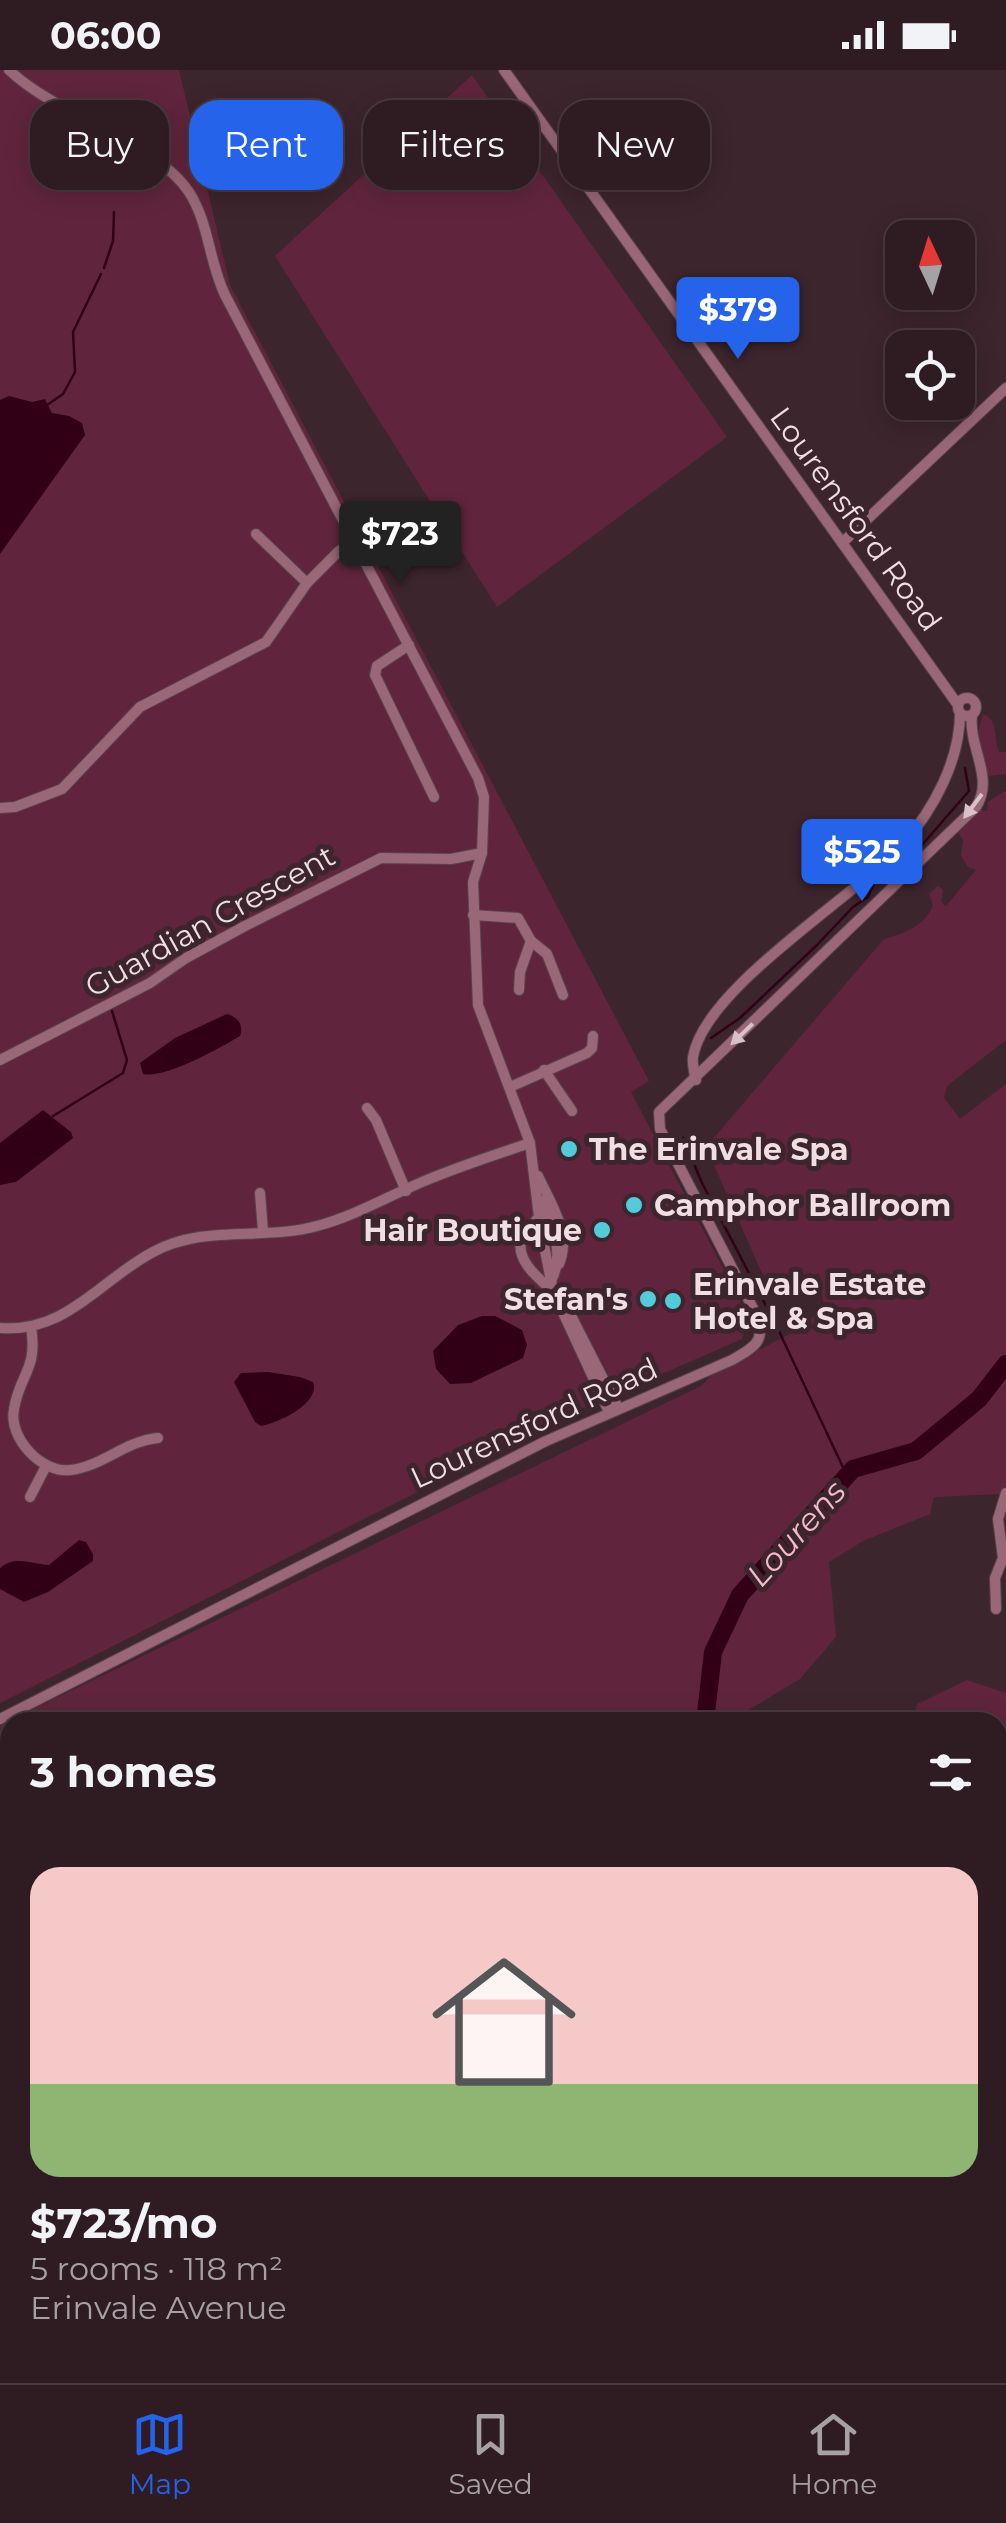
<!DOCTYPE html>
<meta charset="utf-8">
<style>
:root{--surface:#2e1c22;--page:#3a292f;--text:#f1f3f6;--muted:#a7a1a5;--line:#493a40;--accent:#2563eb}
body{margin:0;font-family:Montserrat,sans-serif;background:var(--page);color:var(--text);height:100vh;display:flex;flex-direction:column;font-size:38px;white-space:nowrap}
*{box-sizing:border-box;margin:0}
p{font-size:32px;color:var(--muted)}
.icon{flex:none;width:55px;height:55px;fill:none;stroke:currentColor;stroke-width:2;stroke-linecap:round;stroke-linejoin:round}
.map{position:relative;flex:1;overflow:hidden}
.drawer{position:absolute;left:0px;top:1642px;width:1008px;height:672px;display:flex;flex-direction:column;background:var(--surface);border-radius:30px 30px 0 0;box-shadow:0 5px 25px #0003,0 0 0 2px var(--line)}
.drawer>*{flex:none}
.guide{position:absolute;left:30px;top:30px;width:948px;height:90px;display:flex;gap:20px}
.needle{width:65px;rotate:356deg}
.tools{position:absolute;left:885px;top:150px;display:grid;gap:20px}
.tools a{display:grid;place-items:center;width:90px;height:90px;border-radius:20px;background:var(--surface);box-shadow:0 5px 25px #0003,0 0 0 2px var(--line);font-size:50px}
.price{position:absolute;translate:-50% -85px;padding:0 22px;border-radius:10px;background:var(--accent);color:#fff;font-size:32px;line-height:65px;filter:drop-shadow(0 2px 5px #0008)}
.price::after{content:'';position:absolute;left:50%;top:60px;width:30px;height:22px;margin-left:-15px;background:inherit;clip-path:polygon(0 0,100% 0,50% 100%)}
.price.current{background:#222;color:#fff}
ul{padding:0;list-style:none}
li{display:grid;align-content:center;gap:20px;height:530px;padding:0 30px}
li span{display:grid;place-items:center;height:310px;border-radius:30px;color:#555}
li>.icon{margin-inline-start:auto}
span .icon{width:180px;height:180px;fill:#fffc;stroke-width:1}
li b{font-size:42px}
h2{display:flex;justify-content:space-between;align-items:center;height:120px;padding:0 30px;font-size:42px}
.pill{padding:0 35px;border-radius:30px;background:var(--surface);box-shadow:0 5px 25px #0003,0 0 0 2px var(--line);font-size:35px;line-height:90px}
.pill.current{background:var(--accent);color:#fff}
.status{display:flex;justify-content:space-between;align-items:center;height:70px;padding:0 50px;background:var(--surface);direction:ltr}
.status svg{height:28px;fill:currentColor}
.dock{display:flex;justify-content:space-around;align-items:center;height:140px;border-top:2px solid var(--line);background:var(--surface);font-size:28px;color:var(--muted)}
.dock a{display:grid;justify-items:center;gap:5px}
.dock .current{color:var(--accent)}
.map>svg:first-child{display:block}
.green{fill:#60253c}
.water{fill:#320016}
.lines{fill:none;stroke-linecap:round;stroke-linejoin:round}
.stream{stroke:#320016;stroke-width:2.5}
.river{stroke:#320016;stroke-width:18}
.minor-casing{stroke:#59434a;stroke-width:12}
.minor{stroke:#996777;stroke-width:10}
.oneway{fill:#dac1c9}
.poi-dot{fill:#53cbdb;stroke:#3d252d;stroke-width:4}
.labels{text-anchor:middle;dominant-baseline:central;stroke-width:10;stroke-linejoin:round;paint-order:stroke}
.street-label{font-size:30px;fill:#efdfe4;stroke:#3d252d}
.poi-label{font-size:30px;font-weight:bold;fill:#efdfe4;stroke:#3d252d;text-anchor:start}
.water-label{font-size:32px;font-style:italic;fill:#f4b9cc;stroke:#3d252d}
</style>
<div class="status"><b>06:00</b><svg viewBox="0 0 49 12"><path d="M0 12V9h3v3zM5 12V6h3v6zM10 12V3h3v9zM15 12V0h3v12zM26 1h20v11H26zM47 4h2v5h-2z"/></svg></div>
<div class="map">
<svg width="1006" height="2313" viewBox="0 0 1006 2313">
<rect width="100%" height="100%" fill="#3d252d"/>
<!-- green -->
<g class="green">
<polygon points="0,0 179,0 230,215 649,1011 631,1022 749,1248 742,1269 584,1338 0,1633"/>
<polygon points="472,5 727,367 497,537 275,186"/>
<path d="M 983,644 C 999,650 993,668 999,682 L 1006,682 L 1006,704 L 987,706 L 976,669 Z"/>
<path d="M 1006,720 L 1006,970 L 947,1016 L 944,1028 L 960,1049 L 1006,1014 L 1006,1415 L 1000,1424 L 934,1427 L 930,1444 L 863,1471 L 829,1492 L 836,1567 L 800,1609 L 747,1641 L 741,1652 L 10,1652 L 10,1696 L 0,1677 L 0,1655 L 701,1316 L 712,1305 L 789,1264 L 824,1238 L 819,1203 L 770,1221 L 706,1077 L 884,869 C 905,863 923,857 933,836 L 929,824 L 938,816 L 943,820 L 941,832 L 946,836 L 976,800 L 968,797 L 961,786 L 963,770 L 957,761 L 981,740 L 987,741 L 988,732 Z"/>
<polygon points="967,1610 1006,1623 1006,1738 998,1743 998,1652 912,1652 917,1634"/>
<polygon points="1006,1830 1006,2313 458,2313 451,2305 998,2305 998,1832"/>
<polygon points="10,2251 10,2305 74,2305 80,2313 3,2313 0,2256"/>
</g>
<!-- water -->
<g class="water">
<polygon points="9,326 32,332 45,329 52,343 69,346 82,353 85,365 0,484 0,330"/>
<path d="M 227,944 C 238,947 244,955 240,966 C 220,978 165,1009 143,1004 L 140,993 L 175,968 Z"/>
<polygon points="43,1040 71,1062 73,1068 16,1112 0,1115 0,1073"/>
<polygon points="482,1246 495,1246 522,1260 527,1275 523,1288 471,1313 450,1314 436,1299 433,1281 458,1255"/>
<path d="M 268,1302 L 300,1307 L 313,1312 C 321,1333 279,1353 261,1356 L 255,1352 L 234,1312 L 241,1303 Z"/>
<path d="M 79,1470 L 86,1472 L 93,1484 L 93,1491 L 48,1522 L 24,1532 L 0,1519 L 0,1498 C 15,1485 31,1494 49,1495 Z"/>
</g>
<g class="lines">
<!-- stream -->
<g class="stream">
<polyline points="104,198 113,171 114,142"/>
<polyline points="47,335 63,324 75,302 73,262 101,204"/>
<polyline points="711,968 740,948 817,875 853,837 868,827 876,808 908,791 969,721 965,698"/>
<polyline points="53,1046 123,1003 127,990 112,941"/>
<polyline points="683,1068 702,1113 777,1257 848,1408"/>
<polyline points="6,1680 10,1687"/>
</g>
<!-- river -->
<g class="river">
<polyline points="705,1652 713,1582 740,1525 853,1399 916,1381 979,1329 1006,1294"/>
<polyline points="219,2305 221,2313"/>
</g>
<!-- minor casing -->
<g class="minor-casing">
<g id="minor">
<path d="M 9,0 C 57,46 156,72 189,122 C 209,153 209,192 225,225 L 478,708 L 484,727 L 482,783 L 473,812 L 478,935 L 530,1073 L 540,1155 L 553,1221 L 609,1342"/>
<polyline points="504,0 958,635"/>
<polyline points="256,464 307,513"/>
<polyline points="842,473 1006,318"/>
<polyline points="409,575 377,596 375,605 434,727"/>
<circle cx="967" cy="637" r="9"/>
<polyline points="0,738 15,737 62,719 140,637 266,572 307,513 339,481 354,472"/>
<polyline points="473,845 518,848 531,871 547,884 563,925"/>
<polyline points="519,920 520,902 531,871"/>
<polyline points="0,990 150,913 186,888 245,856 381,788 451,789 482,783"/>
<polyline points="544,1000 572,1041"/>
<path d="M 696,1010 C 694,1002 692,994 693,987 C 705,917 854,828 903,774 C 934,739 960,690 960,643"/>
<polyline points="510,1017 587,983 592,978 593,966"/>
<polyline points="367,1038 376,1050 406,1121"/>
<path d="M 538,1106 C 550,1132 572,1164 559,1194"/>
<polyline points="260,1123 263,1161"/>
<path d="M 541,1131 C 553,1156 565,1184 551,1211"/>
<path d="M 539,1147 C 534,1153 527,1159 523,1166 C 512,1188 539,1209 553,1221"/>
<polyline points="565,1234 618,1338"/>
<path d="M 31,1257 C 38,1300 20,1303 14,1339 C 8,1368 42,1404 71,1400 C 103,1396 125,1371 158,1368"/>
<path d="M 0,1258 C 67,1263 100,1210 153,1182 C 205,1154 262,1171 317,1156 C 354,1146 387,1127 422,1112 C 457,1097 494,1085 530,1073"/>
<polyline points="30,1427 46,1396"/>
<polyline points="996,1539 995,1508 1003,1488 998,1449 1006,1423"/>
<path d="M 0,1649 L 546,1371 L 732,1290 C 751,1279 766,1273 758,1248 L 660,1059 L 659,1042 L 976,737 C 995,708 968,677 972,645"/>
<polyline points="0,1718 10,1743"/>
<polyline points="998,1956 1006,1952"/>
<polyline points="441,2305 449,2313"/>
</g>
</g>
<!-- minor -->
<use href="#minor" class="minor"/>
</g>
<!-- one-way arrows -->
<defs><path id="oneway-solid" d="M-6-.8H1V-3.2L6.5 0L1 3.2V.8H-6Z" transform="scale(2.5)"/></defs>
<g class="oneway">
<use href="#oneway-solid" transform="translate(973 736) rotate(127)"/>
<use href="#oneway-solid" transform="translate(742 964) rotate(136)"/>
</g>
<!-- markers -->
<g class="poi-dot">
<circle cx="569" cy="1079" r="10"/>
<circle cx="634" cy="1135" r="10"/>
<circle cx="602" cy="1160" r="10"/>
<circle cx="648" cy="1229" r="10"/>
<circle cx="673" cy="1231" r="10"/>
</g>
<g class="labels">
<!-- street labels -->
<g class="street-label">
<text transform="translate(856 449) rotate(54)">Lourensford Road</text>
<text transform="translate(210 851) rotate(-29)">Guardian Crescent</text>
<text transform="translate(534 1353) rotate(-25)">Lourensford Road</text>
</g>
<!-- poi labels -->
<g class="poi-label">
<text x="589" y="1079">The Erinvale Spa</text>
<text x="654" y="1135">Camphor Ballroom</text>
<text x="582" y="1160" text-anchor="end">Hair Boutique</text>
<text x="693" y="1214">Erinvale Estate<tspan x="693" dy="34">Hotel &amp; Spa</tspan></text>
<text x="628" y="1229" text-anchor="end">Stefan's</text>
</g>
<!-- water labels -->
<g class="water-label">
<text transform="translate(796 1463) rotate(-48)">Lourens</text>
</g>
</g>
</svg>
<div class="tools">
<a><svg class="needle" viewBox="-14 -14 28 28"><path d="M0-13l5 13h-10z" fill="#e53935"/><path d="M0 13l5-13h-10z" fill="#a7a1a5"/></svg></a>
<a><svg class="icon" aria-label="locate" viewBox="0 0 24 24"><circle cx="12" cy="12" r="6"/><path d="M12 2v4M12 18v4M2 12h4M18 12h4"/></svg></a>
</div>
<b class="price" style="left:738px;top:292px">$379</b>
<b class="price current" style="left:400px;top:516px">$723</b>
<b class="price" style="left:862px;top:834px">$525</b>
<div class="guide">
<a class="pill">Buy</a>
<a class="pill current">Rent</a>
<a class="pill">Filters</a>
<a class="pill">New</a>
</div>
<section class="drawer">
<h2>3 homes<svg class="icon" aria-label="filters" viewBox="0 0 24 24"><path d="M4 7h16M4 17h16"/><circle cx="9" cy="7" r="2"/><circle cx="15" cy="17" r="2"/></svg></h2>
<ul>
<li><span style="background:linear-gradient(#f6c9c9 70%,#8fb573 0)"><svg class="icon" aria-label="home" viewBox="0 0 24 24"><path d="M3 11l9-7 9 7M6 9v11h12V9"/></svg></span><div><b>$723/mo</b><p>5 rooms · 118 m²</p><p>Erinvale Avenue</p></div></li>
</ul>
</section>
</div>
<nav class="dock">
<a class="current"><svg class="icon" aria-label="map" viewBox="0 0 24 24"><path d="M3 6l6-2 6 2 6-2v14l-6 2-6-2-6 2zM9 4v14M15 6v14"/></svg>Map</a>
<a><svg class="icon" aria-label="saved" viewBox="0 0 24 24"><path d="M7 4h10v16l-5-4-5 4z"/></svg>Saved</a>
<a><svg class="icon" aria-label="home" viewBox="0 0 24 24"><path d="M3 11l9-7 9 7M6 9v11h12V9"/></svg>Home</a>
</nav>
